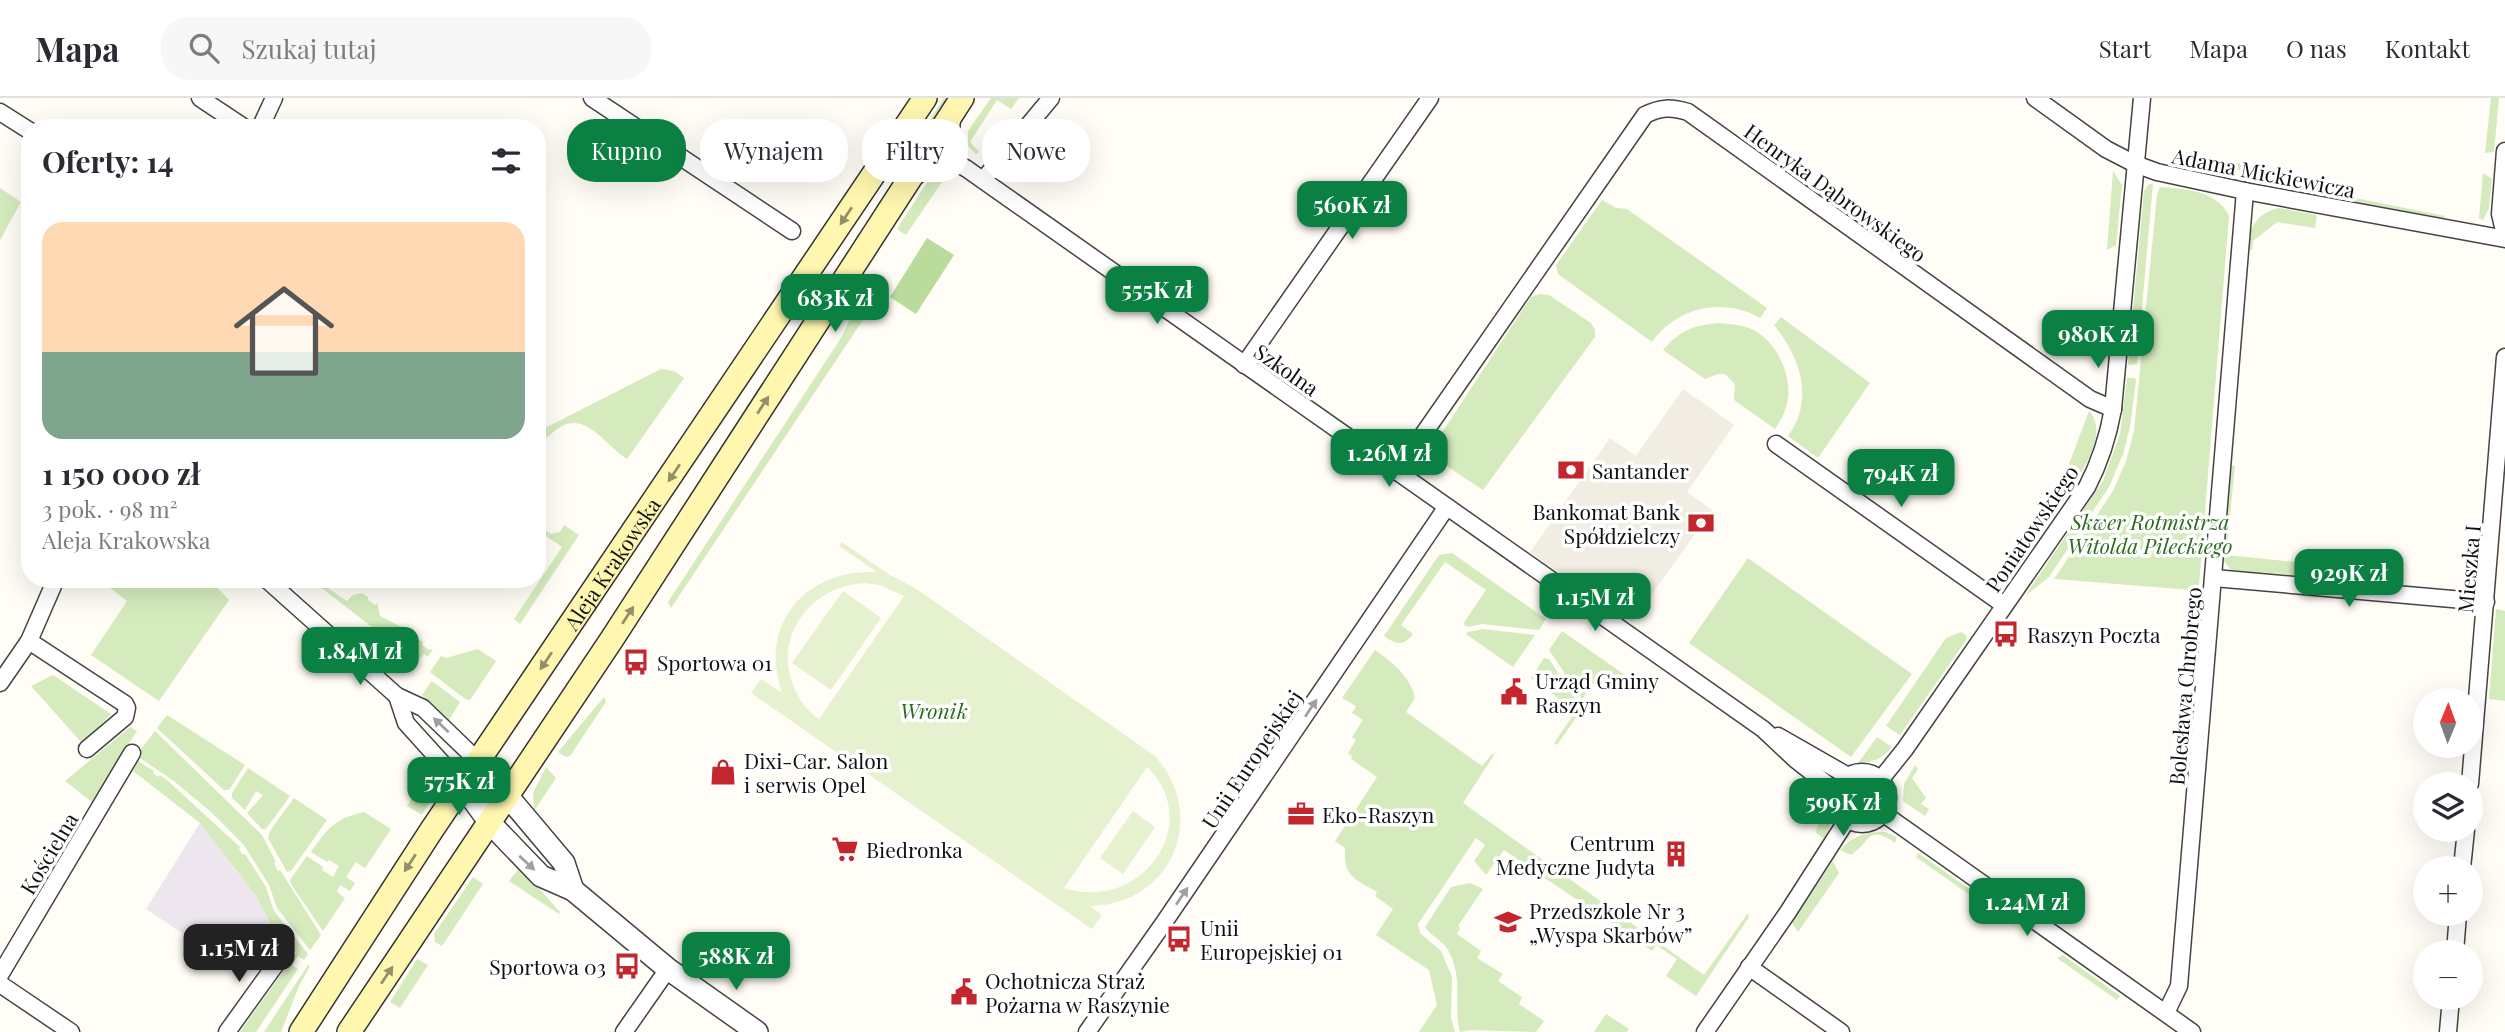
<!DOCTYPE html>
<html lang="pl">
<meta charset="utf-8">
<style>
:root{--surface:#fff;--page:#f7f7f7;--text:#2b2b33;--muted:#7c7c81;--line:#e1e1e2;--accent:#0b8043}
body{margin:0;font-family:"Playfair Display",serif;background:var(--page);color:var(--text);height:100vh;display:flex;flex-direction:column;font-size:26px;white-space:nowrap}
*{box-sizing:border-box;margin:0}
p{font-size:23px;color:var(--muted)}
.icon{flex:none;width:38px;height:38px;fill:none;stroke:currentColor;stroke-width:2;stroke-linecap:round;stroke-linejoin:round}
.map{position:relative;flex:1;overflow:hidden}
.details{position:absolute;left:21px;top:21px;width:525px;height:469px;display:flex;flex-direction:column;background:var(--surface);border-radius:28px;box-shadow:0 7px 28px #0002}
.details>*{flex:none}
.top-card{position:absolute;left:567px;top:21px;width:665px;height:63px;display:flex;gap:14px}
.needle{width:46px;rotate:1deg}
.fabs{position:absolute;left:2413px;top:590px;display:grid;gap:14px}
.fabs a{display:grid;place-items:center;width:70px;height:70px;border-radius:50%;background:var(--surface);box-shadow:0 7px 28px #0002;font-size:35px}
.price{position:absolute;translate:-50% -60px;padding:0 16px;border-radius:14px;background:var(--accent);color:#fff;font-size:23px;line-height:46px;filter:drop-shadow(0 2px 4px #0008)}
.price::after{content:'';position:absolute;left:50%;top:42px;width:21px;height:16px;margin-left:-10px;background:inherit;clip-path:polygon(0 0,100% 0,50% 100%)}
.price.active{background:#222;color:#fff}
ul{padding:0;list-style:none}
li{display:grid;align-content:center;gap:14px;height:371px;padding:0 21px}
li+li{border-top:2px solid var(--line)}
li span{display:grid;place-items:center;height:217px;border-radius:21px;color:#555}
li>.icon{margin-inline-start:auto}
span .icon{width:126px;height:126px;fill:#fffc;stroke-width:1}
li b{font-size:30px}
h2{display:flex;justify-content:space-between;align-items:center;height:84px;padding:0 21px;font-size:30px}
.pill{padding:0 24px;border-radius:28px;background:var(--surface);box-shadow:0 7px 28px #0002;font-size:24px;line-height:63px}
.pill.active{background:var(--accent);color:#fff}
header{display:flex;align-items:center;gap:42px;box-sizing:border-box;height:98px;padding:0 35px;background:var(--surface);border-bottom:2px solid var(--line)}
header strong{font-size:33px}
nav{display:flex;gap:38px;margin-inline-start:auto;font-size:24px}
.search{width:490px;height:63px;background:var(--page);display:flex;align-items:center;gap:18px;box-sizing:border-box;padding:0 24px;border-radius:28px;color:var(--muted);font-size:26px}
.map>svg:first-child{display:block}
.industrial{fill:#eee6ef}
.green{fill:#d5ebbd}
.forest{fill:#b9dc9c}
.pitch{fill:#e6f2cf;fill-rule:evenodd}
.plaza{fill:#f1ede2}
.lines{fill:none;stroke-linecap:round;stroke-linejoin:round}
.minor-casing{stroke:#444;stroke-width:19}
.tertiary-casing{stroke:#444;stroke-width:24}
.secondary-casing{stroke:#333;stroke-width:26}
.minor{stroke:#fff;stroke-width:16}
.tertiary{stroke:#fff;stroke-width:21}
.secondary{stroke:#fff6b0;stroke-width:23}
.oneway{fill:#948f68}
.oneway2{fill:#a0a0a0}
.labels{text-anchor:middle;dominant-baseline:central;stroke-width:7;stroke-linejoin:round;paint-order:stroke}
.street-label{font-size:21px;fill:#111;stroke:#fff}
.poi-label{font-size:21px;fill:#111;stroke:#fff;text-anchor:start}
.park-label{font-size:21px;font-style:italic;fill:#2f6b1f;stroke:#fff}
</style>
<header>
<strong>Mapa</strong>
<div class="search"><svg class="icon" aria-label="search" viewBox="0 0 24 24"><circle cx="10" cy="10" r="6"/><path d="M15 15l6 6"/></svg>Szukaj tutaj</div>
<nav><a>Start</a><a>Mapa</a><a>O nas</a><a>Kontakt</a></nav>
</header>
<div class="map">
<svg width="2505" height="934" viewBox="0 0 2505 934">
<rect width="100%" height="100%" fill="#fffdf5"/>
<!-- industrial -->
<polygon class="industrial" points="200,725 256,798 270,825 240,874 146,811"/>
<!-- green -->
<g class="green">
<polygon points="944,0 949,0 905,67 901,65"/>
<polygon points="991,0 1019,0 1011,11 997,2 970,44 979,54 976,56 968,48 968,33"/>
<polygon points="2491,0 2499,0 2494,54 2485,55"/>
<polygon points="2186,54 2297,77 2295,83 2186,62"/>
<polygon points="2187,67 2294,88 2289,91 2189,71"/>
<polygon points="2113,73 2122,87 2116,147 2107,152"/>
<polygon points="948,75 906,137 897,131 930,80 937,76"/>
<polygon points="2483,75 2492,81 2489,110 2483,122 2479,120"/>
<polygon points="2153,85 2137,266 2128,267 2144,93 2148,87"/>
<path d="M 2160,89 C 2185,91 2217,92 2229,118 L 2199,487 L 2192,492 L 2054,481 L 2113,393 L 2126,363 L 2134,333 L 2157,97 Z"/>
<polygon points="0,90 21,104 0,142"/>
<polygon points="2326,94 2445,118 2445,122 2329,100"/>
<path d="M 1602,102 L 1616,110 L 1627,111 L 1767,210 L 1760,220 C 1723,199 1677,209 1652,244 L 1558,176 L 1556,167 Z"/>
<path d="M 2279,110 L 2317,117 L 2315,130 L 2277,124 L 2253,143 L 2252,152 L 2248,151 C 2249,129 2257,115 2279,110 Z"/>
<polygon points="871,177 886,185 877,201 671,510 668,504 841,240"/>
<polygon points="1540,196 1549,197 1591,225 1595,232 1595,239 1483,392 1430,357 1430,353 1531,199"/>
<path d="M 1781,219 L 1870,285 L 1818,360 L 1788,338 C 1815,301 1800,259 1774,227 Z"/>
<path d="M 1718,225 C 1732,226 1748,227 1760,236 C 1780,251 1793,282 1787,306 C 1785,315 1780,323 1775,331 L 1734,302 L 1735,286 L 1725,276 L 1718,276 L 1705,281 L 1663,252 C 1681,232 1691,228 1718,225 Z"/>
<path d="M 661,271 L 674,273 L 684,280 L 627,361 C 600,343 581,304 548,339 L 542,338 L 545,330 Z"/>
<polygon points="2127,280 2135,280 2136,283 2130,329 2123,356 2109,389 2049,479 2025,498 2103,383 2120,336"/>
<path d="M 2089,313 C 2105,330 2091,357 2081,375 L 2069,366 Z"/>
<polygon points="2230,367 2235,368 2226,457 2315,466 2306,478 2231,472 2223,462"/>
<polygon points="564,427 579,437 520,526 514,521 562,449 537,432 537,428 551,436 560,434"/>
<path d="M 1452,455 L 1546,521 L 1539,532 L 1482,526 L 1468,529 L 1463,526 L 1486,492 L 1445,464 L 1401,527 L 1413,536 C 1404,548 1396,547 1384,538 L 1439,457 Z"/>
<polygon points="1748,460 1912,576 1851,659 1689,545"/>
<polygon points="102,481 209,481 229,502 159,603 91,557 127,503 105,486"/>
<polygon points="310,481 314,481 347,503 353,497 362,495 368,499 368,502 375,507 377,505 380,518 403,530 402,533 423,544 422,547 429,552 433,551 428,559 424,556 417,564"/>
<polygon points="2496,511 2505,513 2505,603 2489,601"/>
<polygon points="1483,531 1535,537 1513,569 1466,536 1468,534"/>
<polygon points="1562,533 1625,577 1618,586 1610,591 1597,581 1582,601 1549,552"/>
<polygon points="1961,534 1966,537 1967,541 1900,637 1886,628 1946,540"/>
<polygon points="478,551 496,563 470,602 465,601 430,574 441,558 446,560"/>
<path d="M 1375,552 C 1391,563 1411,579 1415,600 L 1406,614 L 1482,668 L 1492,656 L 1494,657 L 1463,705 L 1704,877 L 1748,815 L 1749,819 L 1696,898 L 1666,878 L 1677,861 L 1656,847 L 1652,853 L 1504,752 L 1486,777 L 1474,763 L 1485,747 L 1476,740 L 1418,826 L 1420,835 L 1441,853 L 1452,879 L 1451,920 L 1455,934 L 1419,934 L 1437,907 L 1429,872 L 1376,837 L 1393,811 L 1375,798 L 1377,794 C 1355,781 1343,779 1345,750 L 1335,743 L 1377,679 L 1351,661 L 1352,658 L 1348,655 L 1356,642 L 1352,639 L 1363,622 L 1352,615 L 1356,608 L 1342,600 Z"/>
<polygon points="1544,560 1549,561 1582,611 1557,647 1554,645 1576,613 1531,580"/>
<polygon points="53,577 111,616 82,645 31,588"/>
<polygon points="432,583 460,604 448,624 437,615 422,597"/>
<polygon points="604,599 606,604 570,658 566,659 558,654"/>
<polygon points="167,617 245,667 229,692 224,692 157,630"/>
<polygon points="130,629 137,633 92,704 65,683"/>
<polygon points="155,633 262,737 276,764 274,765 278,773 280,772 321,837 310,852 277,810 269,787 244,747 211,714 175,684 140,660 142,657 138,655"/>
<path d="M 1877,639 L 1892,649 C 1883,660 1873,665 1858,665 Z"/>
<polygon points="138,663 154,673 153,675 158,679 160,677 168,683 240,749 239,751 243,757 245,756 266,789 274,813 308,856 304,862 298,858 292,867 298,871 256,934 240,934 296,855 288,843 270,825 256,798 200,725 133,673"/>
<polygon points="1915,667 1918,671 1912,680 1926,700 1921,706 1929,711 1925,718 1903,703 1904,686"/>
<polygon points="546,669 556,680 534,713 533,695"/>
<polygon points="248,670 290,698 266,731 262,731 247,715 263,697 256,693 245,712 232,700 232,695"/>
<path d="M 431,672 C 443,688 430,703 422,717 L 407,708 Z"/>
<path d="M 1810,679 C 1827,695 1839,719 1824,741 L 1815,734 L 1826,713 L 1825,707 L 1802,691 Z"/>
<polygon points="294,700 327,722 291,773 287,774 268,740 270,733"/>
<path d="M 364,714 L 391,731 L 365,770 L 356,764 L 346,779 L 355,785 L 350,793 L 340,787 L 337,794 L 345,800 L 323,833 L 291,786 L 290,782 L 307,758 L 323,769 L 322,772 L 333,779 L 339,768 L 329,762 L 327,764 L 311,754 C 328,730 334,721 364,714 Z"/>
<path d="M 1885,734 L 1897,739 L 1895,745 C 1867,726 1872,743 1851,757 L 1840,752 C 1853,738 1865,734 1885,734 Z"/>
<polygon points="1918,755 2010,819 2008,824 1916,759"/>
<polygon points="1833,763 1839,775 1798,834 1792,825"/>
<polygon points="520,769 560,814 559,816 509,783"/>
<polygon points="473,779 483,786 442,848 435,844 434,836"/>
<path d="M 1470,785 L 1483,791 L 1458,828 L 1460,830 L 1457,836 L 1481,853 L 1477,860 L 1503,876 L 1498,883 L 1522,899 L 1519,906 L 1544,923 L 1536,934 L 1471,932 L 1460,934 C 1452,903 1465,884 1448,852 C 1443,843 1431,838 1425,829 L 1451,789 Z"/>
<polygon points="2063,857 2120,898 2117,902 2057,860"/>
<polygon points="417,861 428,867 400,910 390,904"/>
<polygon points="308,867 310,868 299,888 281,934 264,934"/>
<polygon points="1606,916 1629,931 1627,934 1594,934"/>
</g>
<!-- forest -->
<polygon class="forest" points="927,140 954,157 916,216 890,199"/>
<!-- pitch -->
<g class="pitch">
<path d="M 842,444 L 890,477 L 915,490 L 1155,658 C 1209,718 1172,807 1090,808 L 1102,817 L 1092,831 L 751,595 L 761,581 L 782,595 C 758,525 806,471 877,474 L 839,448 ZM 865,485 L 880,487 L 904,498 L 819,621 C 805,612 796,597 791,581 C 776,531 816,487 865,485 ZM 1147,669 C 1205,725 1142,815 1064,790 Z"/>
<polygon points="843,493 881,520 831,592 792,565"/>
<polygon points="1133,713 1155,729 1123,776 1100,760"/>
</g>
<!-- plaza -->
<polygon class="plaza" points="1683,291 1734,327 1687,394 1712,412 1632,524 1530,454 1610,340 1636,358"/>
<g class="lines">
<!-- minor casing -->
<g class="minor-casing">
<g id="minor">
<polyline points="200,0 245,30"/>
<polyline points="592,0 792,133"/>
<polyline points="2035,0 2106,51 2135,66 2157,74 2245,93 2505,141"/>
<polyline points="0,14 30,33"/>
<polyline points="952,16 951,38 958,65"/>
<polyline points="260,30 274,0"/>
<polyline points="2505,53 2500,116 2505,137"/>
<path d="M 915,79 C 930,67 949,59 967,71 L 1763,631 L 1796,662 L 1837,694"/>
<polyline points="983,82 1051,0"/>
<polyline points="1244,267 1430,0"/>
<polyline points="1776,346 2004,507"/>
<path d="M 1397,374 L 1645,17 C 1661,9 1671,9 1688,14 L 2090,301 L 2113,311"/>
<polyline points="2214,480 2486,504"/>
<polyline points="266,481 397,598 423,610 478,663"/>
<polyline points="29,543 125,606 127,610 125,619 87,651"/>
<polyline points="0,585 29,543 56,481"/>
<polyline points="397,598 406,625 462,687"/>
<polyline points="1778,638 1848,678"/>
<circle cx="1862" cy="700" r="26"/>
<path d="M 1881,681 L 1905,651 L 2087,389 C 2100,364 2108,339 2113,311 L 2142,0"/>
<polyline points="2470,686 2505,259"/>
<polyline points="1884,716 2192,934"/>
<polyline points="2462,770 2466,732"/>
<polyline points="2455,854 2458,816"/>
<polyline points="1749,869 1841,934"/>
<polyline points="0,877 132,655"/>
<polyline points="0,886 71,934"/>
<polyline points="2166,915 2179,888 2245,93"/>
<polyline points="227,934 281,859"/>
<polyline points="624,934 668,871"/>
<polyline points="1087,934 1163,826 1446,410"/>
<polyline points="1705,934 1788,814 1847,722"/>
<polyline points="2448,934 2451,900"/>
</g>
</g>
<!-- tertiary casing -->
<g class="tertiary-casing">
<g id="tertiary">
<polyline points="478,663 564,765 573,792"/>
<polyline points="462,687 490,725 541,778 573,792 668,871 757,934"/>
</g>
</g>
<!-- secondary casing -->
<g class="secondary-casing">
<g id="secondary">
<path id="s1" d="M 301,934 L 431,733 L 925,0"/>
<polyline points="349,934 612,541 962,0"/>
</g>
</g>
<!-- minor -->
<use href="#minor" class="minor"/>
<!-- tertiary -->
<use href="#tertiary" class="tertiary"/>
<!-- secondary -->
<use href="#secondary" class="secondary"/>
</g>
<!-- one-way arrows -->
<defs><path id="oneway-solid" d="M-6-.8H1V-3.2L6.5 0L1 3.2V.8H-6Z" transform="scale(1.75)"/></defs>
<g class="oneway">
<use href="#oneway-solid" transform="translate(846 118) rotate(124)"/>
<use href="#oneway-solid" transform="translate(763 307) rotate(-57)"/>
<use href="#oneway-solid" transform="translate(674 375) rotate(124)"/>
<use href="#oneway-solid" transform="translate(628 517) rotate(-57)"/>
<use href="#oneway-solid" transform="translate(546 563) rotate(124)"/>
<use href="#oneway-solid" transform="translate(410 765) rotate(123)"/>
<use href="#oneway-solid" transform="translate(387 877) rotate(-56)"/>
</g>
<g class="oneway2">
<use href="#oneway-solid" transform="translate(1311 610) rotate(-56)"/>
<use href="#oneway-solid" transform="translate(441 627) rotate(-137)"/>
<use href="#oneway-solid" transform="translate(527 765) rotate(43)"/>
<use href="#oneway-solid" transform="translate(1182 798) rotate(-56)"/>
</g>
<!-- icons -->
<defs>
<g id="bank-bare" transform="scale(2.1)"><path d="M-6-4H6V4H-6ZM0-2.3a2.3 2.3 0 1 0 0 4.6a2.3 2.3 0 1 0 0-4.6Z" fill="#c4262e" stroke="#fff" stroke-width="2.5" paint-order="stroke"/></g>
<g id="bus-bare" transform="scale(2.1)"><path d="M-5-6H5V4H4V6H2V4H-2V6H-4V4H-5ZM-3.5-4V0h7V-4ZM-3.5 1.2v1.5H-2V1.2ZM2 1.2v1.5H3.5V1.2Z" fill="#c4262e" stroke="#fff" stroke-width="2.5" paint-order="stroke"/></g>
<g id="civic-bare" transform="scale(2.1)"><path d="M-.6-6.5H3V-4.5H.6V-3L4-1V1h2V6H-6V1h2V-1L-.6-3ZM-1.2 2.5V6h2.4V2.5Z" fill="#c4262e" stroke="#fff" stroke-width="2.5" paint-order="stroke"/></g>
<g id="shop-bare" transform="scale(2.1)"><path d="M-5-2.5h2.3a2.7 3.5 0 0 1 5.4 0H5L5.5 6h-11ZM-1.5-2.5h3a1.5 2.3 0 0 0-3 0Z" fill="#c4262e" stroke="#fff" stroke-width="2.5" paint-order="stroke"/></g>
<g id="office-bare" transform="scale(2.1)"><path d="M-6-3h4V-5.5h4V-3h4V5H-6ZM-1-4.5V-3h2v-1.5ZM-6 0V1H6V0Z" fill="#c4262e" stroke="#fff" stroke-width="2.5" paint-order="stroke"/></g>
<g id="supermarket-bare" transform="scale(2.1)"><path d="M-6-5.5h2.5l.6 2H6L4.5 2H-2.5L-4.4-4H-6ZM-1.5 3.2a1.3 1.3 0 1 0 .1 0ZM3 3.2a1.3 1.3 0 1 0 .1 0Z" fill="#c4262e" stroke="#fff" stroke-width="2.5" paint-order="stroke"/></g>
<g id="building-bare" transform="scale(2.1)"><path d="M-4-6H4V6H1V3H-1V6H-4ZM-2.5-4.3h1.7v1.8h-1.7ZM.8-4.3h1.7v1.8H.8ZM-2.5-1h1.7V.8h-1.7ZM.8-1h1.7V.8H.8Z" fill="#c4262e" stroke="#fff" stroke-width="2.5" paint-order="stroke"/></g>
<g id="school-bare" transform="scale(2.1)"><path d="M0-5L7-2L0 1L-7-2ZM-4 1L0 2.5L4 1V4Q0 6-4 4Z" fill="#c4262e" stroke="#fff" stroke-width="2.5" paint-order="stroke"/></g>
</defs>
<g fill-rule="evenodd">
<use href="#bank-bare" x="1571" y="372"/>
<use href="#bank-bare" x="1701" y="425"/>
<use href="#bus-bare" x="2006" y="536"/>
<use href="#bus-bare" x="636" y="564"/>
<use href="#civic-bare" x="1514" y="594"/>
<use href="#shop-bare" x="723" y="674"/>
<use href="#office-bare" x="1301" y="716"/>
<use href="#supermarket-bare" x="845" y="751"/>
<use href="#building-bare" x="1676" y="756"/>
<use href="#school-bare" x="1508" y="824"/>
<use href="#bus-bare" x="1179" y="841"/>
<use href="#bus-bare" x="627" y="868"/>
<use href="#civic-bare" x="964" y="894"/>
</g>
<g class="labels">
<!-- street labels -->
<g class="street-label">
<text transform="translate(2264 74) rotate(11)">Adama Mickiewicza</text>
<text transform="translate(1836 94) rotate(36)">Henryka Dąbrowskiego</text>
<text transform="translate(1287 271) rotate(35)">Szkolna</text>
<text transform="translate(2031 430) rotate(-56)">Poniatowskiego</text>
<text stroke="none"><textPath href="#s1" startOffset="562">Aleja Krakowska</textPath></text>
<text transform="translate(2468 471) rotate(-85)">Mieszka I</text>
<text transform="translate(2184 588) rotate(-85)">Bolesława Chrobrego</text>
<text transform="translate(1251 661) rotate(-56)">Unii Europejskiej</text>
<text transform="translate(48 755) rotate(-59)">Kościelna</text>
</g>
<!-- poi labels -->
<g class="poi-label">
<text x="1592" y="372">Santander</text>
<text x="1680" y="413" text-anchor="end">Bankomat Bank<tspan x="1680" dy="24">Spółdzielczy</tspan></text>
<text x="2027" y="536">Raszyn Poczta</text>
<text x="657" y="564">Sportowa 01</text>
<text x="1535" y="582">Urząd Gminy<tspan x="1535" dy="24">Raszyn</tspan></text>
<text x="744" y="662">Dixi-Car. Salon<tspan x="744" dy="24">i serwis Opel</tspan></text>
<text x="1322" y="716">Eko-Raszyn</text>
<text x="1655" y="744" text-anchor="end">Centrum<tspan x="1655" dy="24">Medyczne Judyta</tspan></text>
<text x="866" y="751">Biedronka</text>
<text x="1529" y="812">Przedszkole Nr 3<tspan x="1529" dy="24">„Wyspa Skarbów”</tspan></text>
<text x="1200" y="829">Unii<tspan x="1200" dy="24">Europejskiej 01</tspan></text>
<text x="606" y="868" text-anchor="end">Sportowa 03</text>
<text x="985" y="882">Ochotnicza Straż<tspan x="985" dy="24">Pożarna w Raszynie</tspan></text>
</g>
<!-- park labels -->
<g class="park-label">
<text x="2150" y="423">Skwer Rotmistrza<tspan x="2150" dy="24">Witolda Pileckiego</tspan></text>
<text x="934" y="612">Wronik</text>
</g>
</g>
</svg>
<div class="fabs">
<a><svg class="needle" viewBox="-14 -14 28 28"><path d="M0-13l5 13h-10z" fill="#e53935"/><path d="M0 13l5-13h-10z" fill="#7c7c81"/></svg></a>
<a><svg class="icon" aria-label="layers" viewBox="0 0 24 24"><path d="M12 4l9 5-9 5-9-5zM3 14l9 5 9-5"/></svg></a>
<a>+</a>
<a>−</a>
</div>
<b class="price" style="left:1352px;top:143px">560K zł</b>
<b class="price" style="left:1157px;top:228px">555K zł</b>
<b class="price" style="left:835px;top:236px">683K zł</b>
<b class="price" style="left:2098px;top:272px">980K zł</b>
<b class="price" style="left:1389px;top:391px">1.26M zł</b>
<b class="price" style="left:1901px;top:411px">794K zł</b>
<b class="price" style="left:2349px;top:511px">929K zł</b>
<b class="price" style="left:1595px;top:535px">1.15M zł</b>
<b class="price" style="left:360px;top:589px">1.84M zł</b>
<b class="price" style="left:459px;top:719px">575K zł</b>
<b class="price" style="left:1843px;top:740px">599K zł</b>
<b class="price" style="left:2027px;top:840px">1.24M zł</b>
<b class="price active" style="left:239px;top:886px">1.15M zł</b>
<b class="price" style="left:736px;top:894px">588K zł</b>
<div class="top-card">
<a class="pill active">Kupno</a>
<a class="pill">Wynajem</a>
<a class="pill">Filtry</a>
<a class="pill">Nowe</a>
</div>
<section class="details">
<h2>Oferty: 14<svg class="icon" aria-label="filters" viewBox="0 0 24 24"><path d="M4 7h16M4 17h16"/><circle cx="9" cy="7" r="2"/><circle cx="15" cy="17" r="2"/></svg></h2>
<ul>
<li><span style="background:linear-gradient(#ffd9b3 60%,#7fa58c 0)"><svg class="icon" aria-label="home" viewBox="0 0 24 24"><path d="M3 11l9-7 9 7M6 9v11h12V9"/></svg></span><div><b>1 150 000 zł</b><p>3 pok. · 98 m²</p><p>Aleja Krakowska</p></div></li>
</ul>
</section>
</div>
